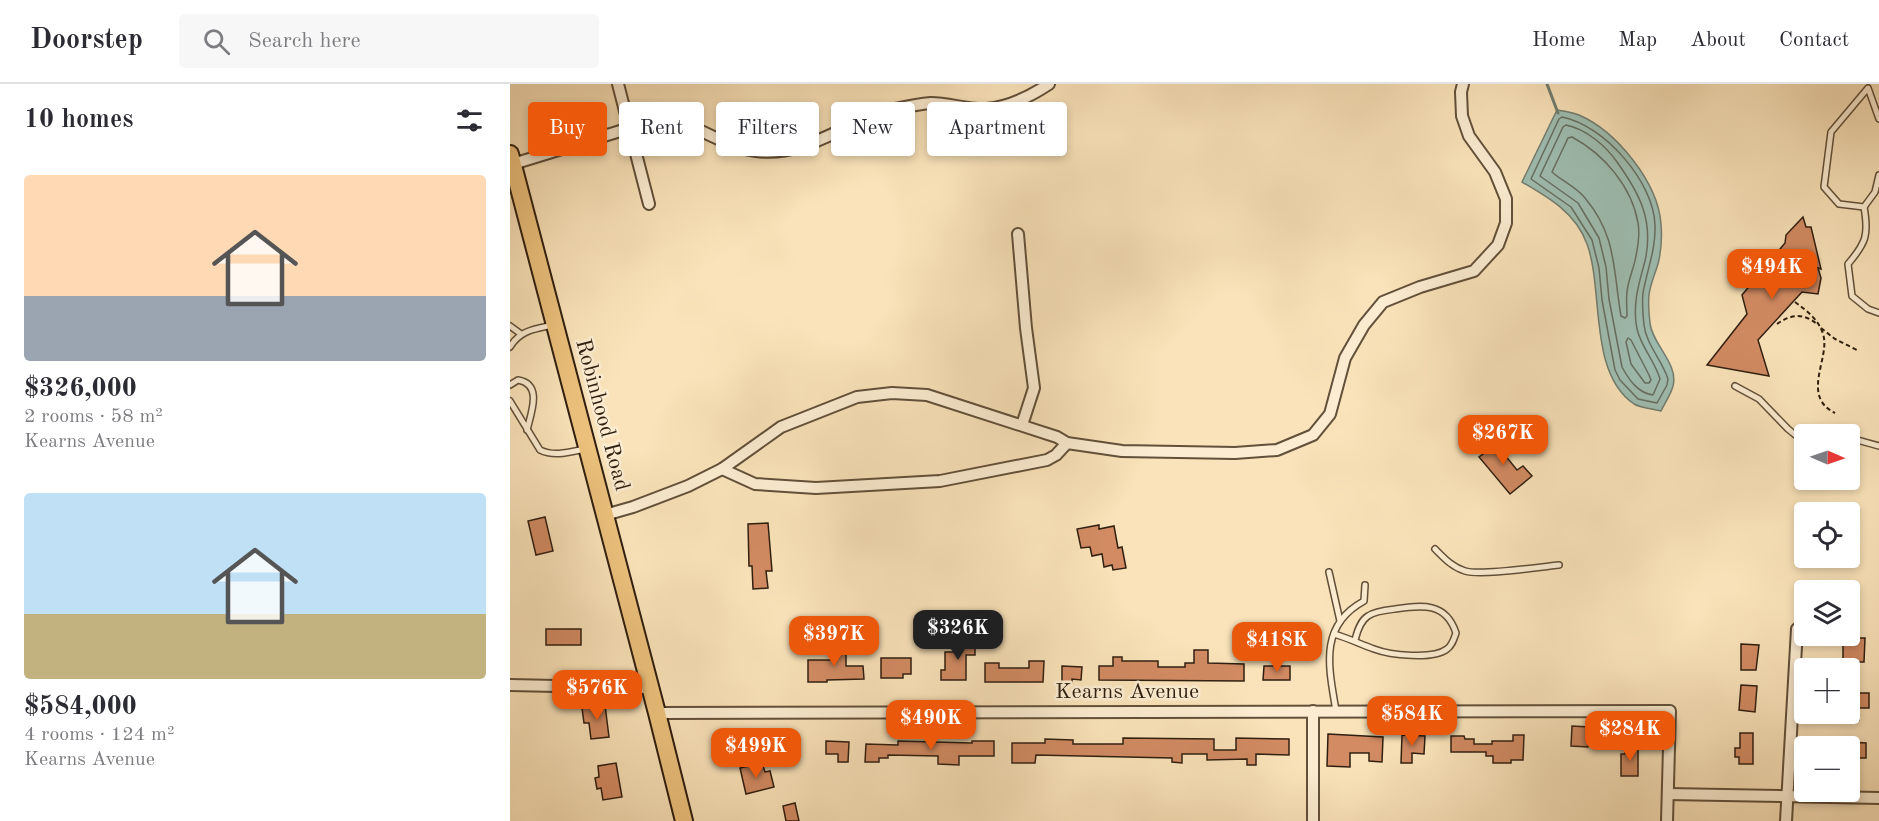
<!DOCTYPE html>
<meta charset="utf-8">
<style>
:root{--surface:#fff;--page:#f7f7f7;--text:#2b2b33;--muted:#7c7c81;--line:#e1e1e2;--accent:#ea580c}
body{margin:0;font-family:"Old Standard TT",serif;background:var(--page);color:var(--text);height:100vh;display:flex;flex-direction:column;font-size:22px;white-space:nowrap}
*{box-sizing:border-box;margin:0}
p{font-size:20px;color:var(--muted)}
.icon{flex:none;width:33px;height:33px;fill:none;stroke:currentColor;stroke-width:2;stroke-linecap:round;stroke-linejoin:round}
.map{position:relative;flex:1;overflow:hidden}
.panel{display:flex;flex-direction:column;background:var(--surface);width:510px}
.panel>*{flex:none}
.top-card{position:absolute;left:18px;top:18px;width:570px;height:54px;display:flex;gap:12px}
.needle{width:39px;rotate:92deg}
.buttons{position:absolute;left:1284px;top:340px;display:grid;gap:12px}
.buttons a{display:grid;place-items:center;width:66px;height:66px;border-radius:6px;background:var(--surface);box-shadow:0 3px 9px #0003;font-size:30px}
.price{position:absolute;translate:-50% -51px;padding:0 14px;border-radius:12px;background:var(--accent);color:#fff;font-size:20px;line-height:39px;filter:drop-shadow(0 2px 3px #0008)}
.price::after{content:'';position:absolute;left:50%;top:36px;width:18px;height:14px;margin-left:-9px;background:inherit;clip-path:polygon(0 0,100% 0,50% 100%)}
.price.on{background:#222;color:#fff}
ul{padding:0;list-style:none}
li{display:grid;align-content:center;gap:12px;height:318px;padding:0 24px}
li span{display:grid;place-items:center;height:186px;border-radius:6px;color:#555}
li>.icon{margin-inline-start:auto}
span .icon{width:108px;height:108px;fill:#fffc;stroke-width:1}
li b{font-size:26px}
h2{display:flex;justify-content:space-between;align-items:center;height:72px;padding:0 24px;font-size:26px}
.pill{padding:0 21px;border-radius:6px;background:var(--surface);box-shadow:0 3px 9px #0003;font-size:21px;line-height:54px}
.pill.on{background:var(--accent);color:#fff}
header{display:flex;align-items:center;gap:36px;box-sizing:border-box;height:84px;padding:0 30px;background:var(--surface);border-bottom:2px solid var(--line)}
header strong{font-size:28px}
nav{display:flex;gap:33px;margin-inline-start:auto;font-size:21px}
.search{width:420px;height:54px;background:var(--page);display:flex;align-items:center;gap:15px;box-sizing:border-box;padding:0 21px;border-radius:6px;color:var(--muted);font-size:22px}
main{display:flex;flex:1;min-height:0}
.map>svg:first-child{display:block}
.water{fill:#9ebeb2;stroke:#727e71;stroke-width:1.5}
.lines{fill:none;stroke-linecap:round;stroke-linejoin:round}
.shore{stroke:#666e61;stroke-width:1.5}
.stream{stroke:#727e71;stroke-width:3}
.building{fill:#d28b63;stroke:#2f1f10;stroke-width:1.5}
.lane-casing{stroke:#62503a;stroke-width:8}
.street-casing{stroke:#62503a;stroke-width:14}
.primary-casing{stroke:#2f1f10;stroke-width:20}
.path{stroke:#2f1f10;stroke-width:2;stroke-dasharray:4.5 3;stroke-linecap:butt}
.lane{stroke:#fcedd2;stroke-width:5}
.street{stroke:#fcedd2;stroke-width:10}
.primary{stroke:#edc27d;stroke-width:16}
.labels{text-anchor:middle;dominant-baseline:central;stroke-width:5;stroke-linejoin:round;paint-order:stroke}
.street-label{font-size:22px;fill:#2f1f10;stroke:#fcedd2}
</style>
<header>
<strong>Doorstep</strong>
<div class="search"><svg class="icon" aria-label="search" viewBox="0 0 24 24"><circle cx="10" cy="10" r="6"/><path d="M15 15l6 6"/></svg>Search here</div>
<nav><a>Home</a><a>Map</a><a>About</a><a>Contact</a></nav>
</header>
<main>
<section class="panel">
<h2>10 homes<svg class="icon" aria-label="filters" viewBox="0 0 24 24"><path d="M4 7h16M4 17h16"/><circle cx="9" cy="7" r="2"/><circle cx="15" cy="17" r="2"/></svg></h2>
<ul>
<li><span style="background:linear-gradient(#ffd9b3 65%,#9aa5b1 0)"><svg class="icon" aria-label="home" viewBox="0 0 24 24"><path d="M3 11l9-7 9 7M6 9v11h12V9"/></svg></span><div><b>$326,000</b><p>2 rooms · 58 m²</p><p>Kearns Avenue</p></div></li>
<li><span style="background:linear-gradient(#bfe0f5 65%,#c2b280 0)"><svg class="icon" aria-label="home" viewBox="0 0 24 24"><path d="M3 11l9-7 9 7M6 9v11h12V9"/></svg></span><div><b>$584,000</b><p>4 rooms · 124 m²</p><p>Kearns Avenue</p></div></li>
</ul>
</section>
<div class="map">
<svg width="1369" height="737" viewBox="0 0 1369 737">
<rect width="100%" height="100%" fill="#fae3ba"/>
<filter id="stains"><feTurbulence type="fractalNoise" baseFrequency=".00333" numOctaves="4"/><feColorMatrix values="0 0 0 0 .2 0 0 0 0 .09 0 0 0 0 .02 0 0 0 .5 -.17"/></filter>
<radialGradient id="worn" r=".72"><stop offset=".6" stop-color="#630" stop-opacity="0"/><stop offset="1" stop-color="#630" stop-opacity=".3"/></radialGradient>
<!-- water -->
<path class="water" d="M 1047,26 C 1054,27 1062,28 1069,31 C 1106,47 1148,98 1151,140 C 1152,152 1151,168 1148,180 C 1145,190 1140,201 1139,211 C 1138,220 1139,230 1140,239 C 1142,260 1169,280 1163,302 C 1161,310 1155,319 1151,327 C 1143,325 1131,324 1124,320 C 1078,289 1094,206 1077,160 C 1066,129 1038,113 1012,98 Z"/>
<g class="lines">
<!-- shore -->
<g class="shore">
<path d="M 1052,33 C 1094,41 1144,98 1145,141 C 1146,165 1137,186 1133,209 C 1132,218 1133,231 1134,241 C 1136,260 1152,276 1158,295 L 1157,301 L 1147,319 L 1128,315 L 1110,296 L 1105,286 L 1092,216 L 1089,184 L 1082,156 L 1061,123 L 1021,95 L 1049,35 Z"/>
<path d="M 1056,41 C 1076,45 1096,62 1107,78 C 1130,110 1144,137 1135,177 C 1129,199 1122,221 1127,245 C 1131,263 1145,277 1150,295 L 1143,311 C 1128,309 1119,296 1112,283 L 1099,215 L 1096,183 L 1089,154 L 1068,119 L 1030,92 L 1053,43 Z"/>
<path d="M 1062,53 C 1094,70 1122,103 1128,139 C 1130,149 1128,162 1126,172 C 1124,184 1118,196 1117,208 C 1116,216 1117,224 1117,232 L 1115,234 L 1111,232 C 1103,186 1107,152 1075,114 C 1066,103 1052,97 1042,88 L 1058,54 Z"/>
<polygon points="1118,254 1121,256 1139,291 1141,296 1139,299 1135,299 1121,280 1116,258"/>
</g>
<!-- stream -->
<polyline class="stream" points="1037,0 1048,29"/>
</g>
<!-- building -->
<g class="building">
<polygon points="1293,133 1296,143 1301,143 1311,185 1308,184 1311,194 1308,210 1292,208 1248,256 1259,292 1197,281 1237,230 1232,211 1275,159 1276,151"/>
<polygon points="973,355 981,363 990,355 1000,366 994,370 1007,386 1013,382 1022,392 1000,410 969,373 973,370 966,361"/>
<polygon points="35,433 43,467 26,471 18,437"/>
<polygon points="258,439 262,487 256,487 258,504 243,505 242,482 239,482 238,440"/>
<polygon points="589,441 589,445 604,442 608,464 612,463 616,484 603,486 602,481 594,483 592,470 582,472 580,463 571,464 567,445"/>
<rect x="36" y="545" width="35" height="16"/>
<polygon points="465,554 465,571 456,571 456,596 431,596 431,586 435,586 435,568 448,568 448,555"/>
<polygon points="1333,554 1355,554 1354,578 1348,578 1347,602 1348,609 1359,609 1359,624 1349,624 1349,636 1340,636 1340,585 1333,585"/>
<polygon points="324,557 336,557 336,582 353,582 354,595 317,596 317,598 298,598 298,576 325,576"/>
<polygon points="1231,560 1249,561 1246,586 1231,586"/>
<polygon points="684,566 698,566 698,579 734,580 734,597 589,596 589,582 603,582 603,573 612,573 612,577 648,577 648,583 675,583 675,579 684,579"/>
<polygon points="371,574 401,574 401,590 393,590 393,594 371,594"/>
<polygon points="519,577 534,577 533,598 475,598 475,579 489,579 489,584 519,584"/>
<polygon points="552,582 572,583 571,596 562,595 562,599 552,599"/>
<polygon points="754,582 780,582 780,596 753,596"/>
<polygon points="1231,601 1247,602 1245,628 1229,626"/>
<polygon points="95,621 99,653 81,655 79,639 74,639 72,624"/>
<polygon points="1062,642 1079,643 1078,663 1061,662"/>
<polygon points="1230,649 1243,649 1243,680 1229,680 1229,673 1225,673 1225,664 1230,664"/>
<polygon points="818,650 873,653 872,678 859,677 859,669 840,669 840,683 817,682"/>
<polygon points="892,651 915,652 914,670 902,669 902,679 891,679"/>
<polygon points="1003,651 1014,651 1013,676 1001,676 1001,679 983,679 983,672 976,672 976,668 941,668 941,652 954,652 955,655 964,655 964,660 982,660 982,657 1003,657"/>
<polygon points="613,654 704,655 704,666 726,666 726,654 779,655 779,671 746,670 746,681 737,681 737,675 697,676 697,670 672,670 672,679 662,678 662,674 526,671 525,679 502,679 502,659 535,659 535,655 563,656 563,660 613,660"/>
<polygon points="316,657 339,658 338,678 328,678 328,670 316,670"/>
<polygon points="388,657 462,659 462,657 484,657 484,672 449,672 449,681 428,680 428,672 378,671 378,674 369,674 369,678 355,678 356,660 388,661"/>
<polygon points="1340,658 1356,659 1356,674 1340,674"/>
<polygon points="1115,663 1128,663 1128,692 1111,692 1111,670 1115,670"/>
<polygon points="106,679 112,713 93,716 91,704 87,705 85,694 89,693 88,682"/>
<polygon points="252,679 255,688 260,687 264,703 236,710 230,684"/>
<polygon points="285,719 289,737 276,737 273,722"/>
</g>
<g class="lines">
<!-- lane casing -->
<g class="lane-casing">
<g id="lane">
<polyline points="1369,35 1358,4 1321,48 1314,103 1329,120 1354,123 1365,108 1369,91"/>
<path d="M 1354,123 C 1359,151 1356,159 1338,180 L 1342,212 L 1358,225 L 1369,229"/>
<polyline points="0,242 11,250"/>
<path d="M 0,263 C 10,246 25,245 43,241"/>
<path d="M 0,301 L 8,296 C 33,300 21,329 17,346"/>
<polyline points="1225,302 1249,315 1278,345 1294,358"/>
<path d="M 0,317 L 30,366 C 44,373 60,368 75,365"/>
<polyline points="1340,354 1369,362"/>
<path d="M 925,465 C 934,474 942,483 955,487 C 972,492 1028,483 1049,481"/>
<polyline points="819,488 830,537"/>
<path d="M 824,550 C 838,554 850,560 864,565 C 880,571 923,576 937,565 C 942,562 944,555 946,549 C 936,518 912,521 885,525 C 876,526 865,527 858,532 C 850,537 847,548 845,556"/>
<path d="M 826,627 C 819,584 808,542 854,517 L 855,501"/>
</g>
</g>
<!-- street casing -->
<g class="street-casing">
<g id="street">
<polyline points="108,0 139,120"/>
<path d="M 3,80 L 146,36 C 184,35 210,63 246,67 C 299,74 339,34 389,24 C 399,22 411,20 421,19 C 439,19 458,26 476,25 C 498,23 521,12 539,0"/>
<polyline points="508,150 516,244 524,304 512,341"/>
<polyline points="212,385 245,400 306,404 430,397 537,376 546,371 557,359"/>
<polyline points="95,431 123,423 178,402 212,385 271,343 347,313 382,309 417,311 547,353 557,359 612,367 725,369 767,366 803,351 820,330 835,274 854,241 873,218 910,203 964,187 988,161 996,139 996,115 985,88 959,52 952,32 951,8 953,0"/>
<polyline points="0,601 139,604"/>
<polyline points="803,627 803,737"/>
<polyline points="147,629 1160,627 1157,737"/>
<polyline points="1158,710 1369,714"/>
<polyline points="1276,737 1287,545"/>
</g>
</g>
<!-- primary casing -->
<g class="primary-casing">
<polyline id="primary" points="0,70 147,629 174,737"/>
</g>
<!-- path -->
<g class="path">
<path d="M 1285,218 C 1297,227 1309,236 1313,250 C 1321,273 1290,312 1325,329"/>
<path d="M 1267,240 C 1281,230 1294,229 1307,240"/>
<polyline points="1311,244 1325,255 1349,267"/>
</g>
<!-- lane -->
<use href="#lane" class="lane"/>
<!-- street -->
<use href="#street" class="street"/>
<!-- primary -->
<use href="#primary" class="primary"/>
</g>
<g class="labels">
<!-- street labels -->
<g class="street-label">
<text transform="translate(92 331) rotate(75)">Robinhood Road</text>
<text x="617" y="608">Kearns Avenue</text>
</g>
</g>
<rect width="100%" height="100%" filter="url(#stains)"/>
<rect width="100%" height="100%" fill="url(#worn)"/>
</svg>
<div class="buttons">
<a><svg class="needle" viewBox="-14 -14 28 28"><path d="M0-13l5 13h-10z" fill="#e53935"/><path d="M0 13l5-13h-10z" fill="#7c7c81"/></svg></a>
<a><svg class="icon" aria-label="locate" viewBox="0 0 24 24"><circle cx="12" cy="12" r="6"/><path d="M12 2v4M12 18v4M2 12h4M18 12h4"/></svg></a>
<a><svg class="icon" aria-label="layers" viewBox="0 0 24 24"><path d="M12 4l9 5-9 5-9-5zM3 14l9 5 9-5"/></svg></a>
<a>+</a>
<a>−</a>
</div>
<b class="price" style="left:1262px;top:216px">$494K</b>
<b class="price" style="left:993px;top:382px">$267K</b>
<b class="price on" style="left:448px;top:577px">$326K</b>
<b class="price" style="left:324px;top:583px">$397K</b>
<b class="price" style="left:767px;top:589px">$418K</b>
<b class="price" style="left:87px;top:637px">$576K</b>
<b class="price" style="left:902px;top:663px">$584K</b>
<b class="price" style="left:421px;top:667px">$490K</b>
<b class="price" style="left:1120px;top:678px">$284K</b>
<b class="price" style="left:246px;top:695px">$499K</b>
<div class="top-card">
<a class="pill on">Buy</a>
<a class="pill">Rent</a>
<a class="pill">Filters</a>
<a class="pill">New</a>
<a class="pill">Apartment</a>
</div>
</div>
</main>
